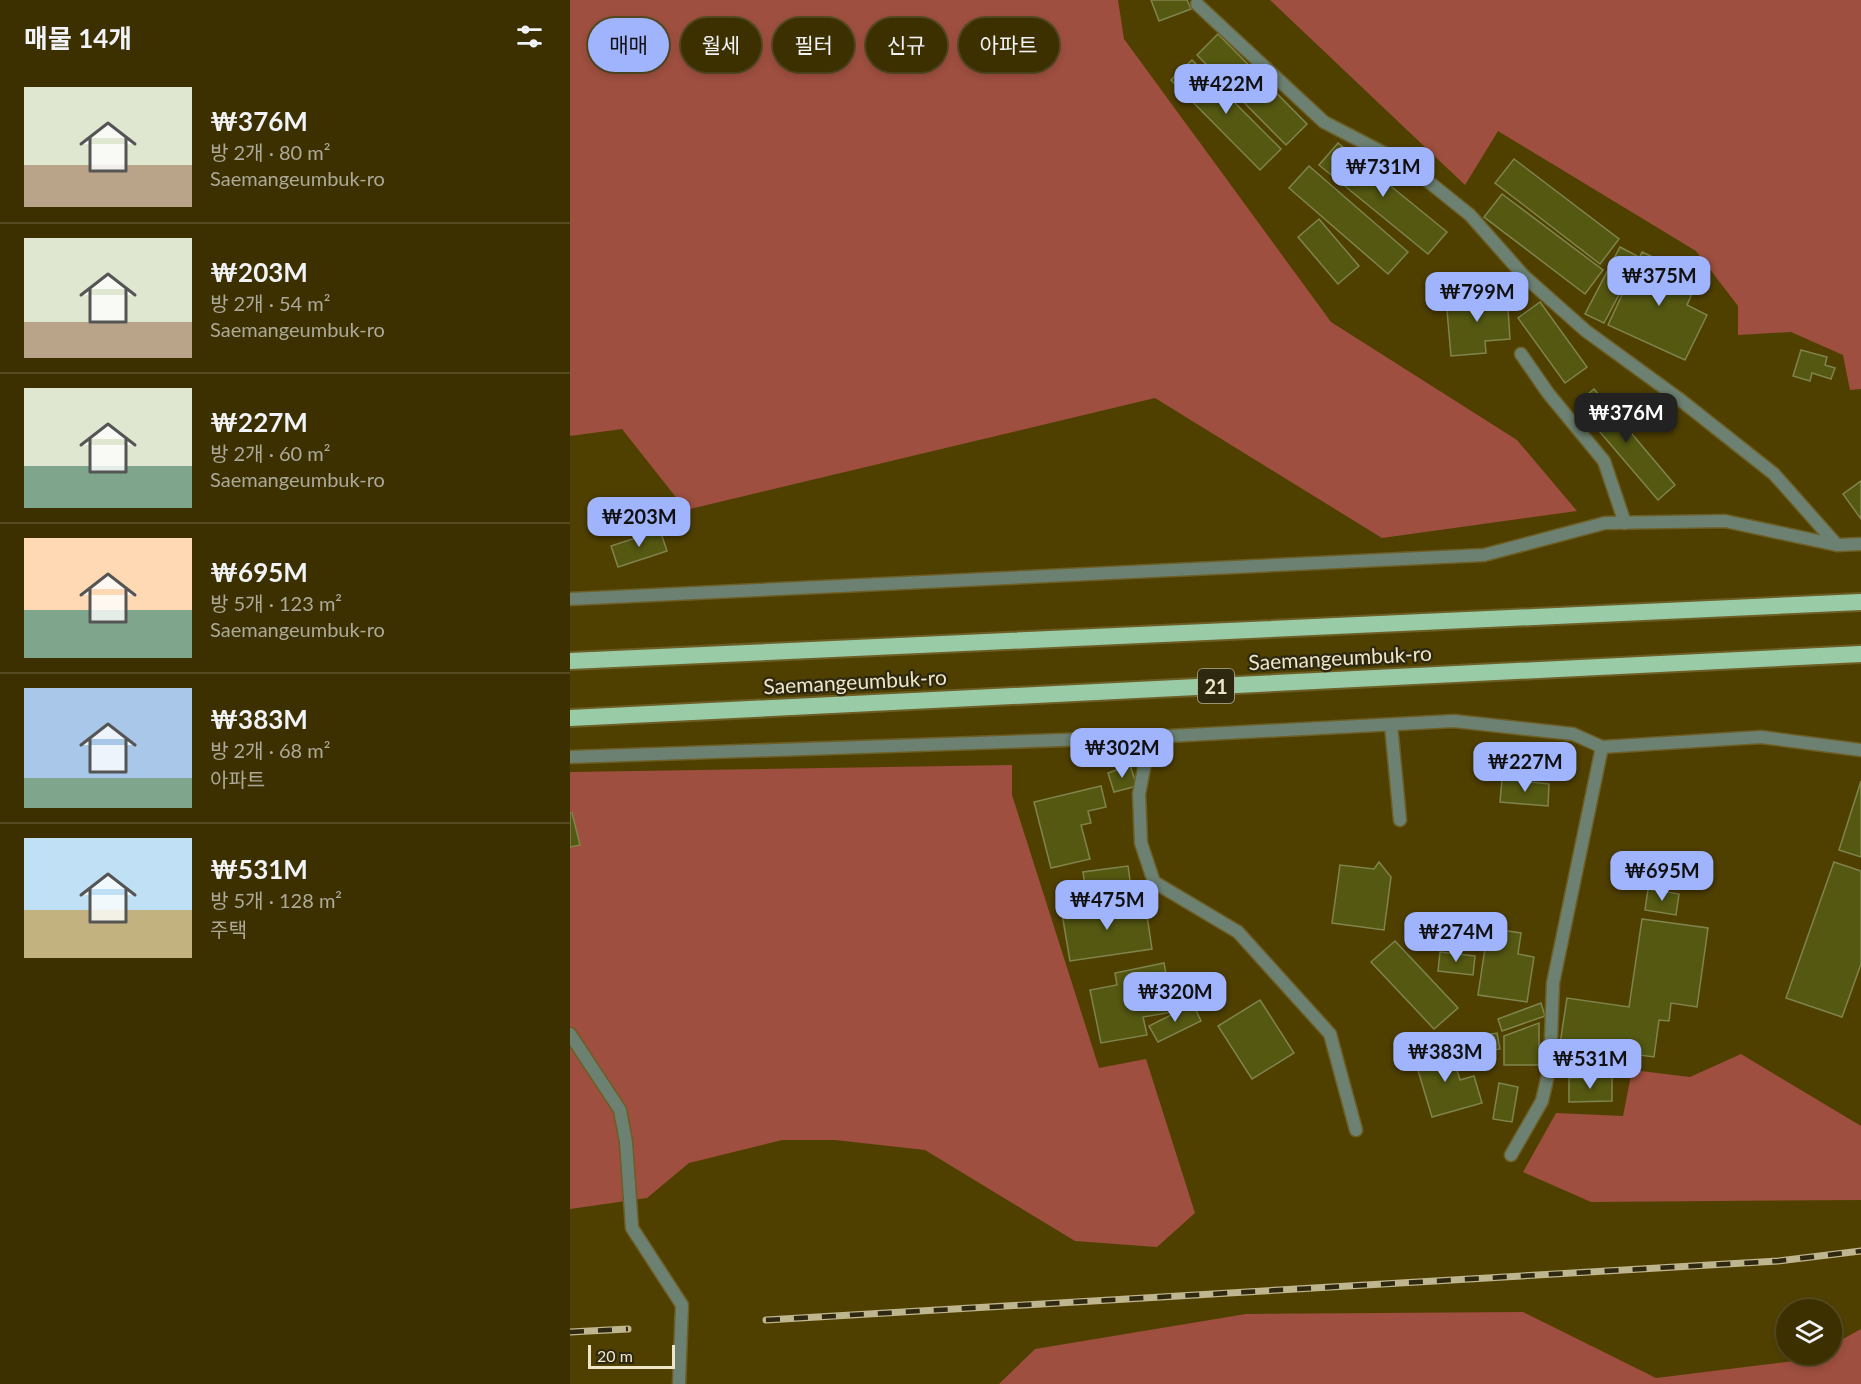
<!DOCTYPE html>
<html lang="ko">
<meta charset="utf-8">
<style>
:root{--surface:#3c3000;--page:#473c0f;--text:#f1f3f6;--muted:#aca999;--line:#554b22;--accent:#a0b3fd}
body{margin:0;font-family:Lato,"Noto Sans KR",sans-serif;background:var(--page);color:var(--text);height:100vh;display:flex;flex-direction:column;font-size:22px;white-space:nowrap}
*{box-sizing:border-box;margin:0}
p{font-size:20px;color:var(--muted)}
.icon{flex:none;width:33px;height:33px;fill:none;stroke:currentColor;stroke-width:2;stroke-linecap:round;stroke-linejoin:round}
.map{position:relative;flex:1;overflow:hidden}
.sheet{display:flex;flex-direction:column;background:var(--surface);width:570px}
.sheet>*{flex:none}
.guide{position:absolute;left:18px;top:18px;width:570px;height:54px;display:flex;gap:12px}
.fabs{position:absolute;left:1206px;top:1299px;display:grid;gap:12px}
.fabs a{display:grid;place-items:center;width:66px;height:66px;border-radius:50%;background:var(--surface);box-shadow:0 3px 9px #0003,0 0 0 2px var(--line);font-size:30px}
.scale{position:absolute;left:18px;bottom:15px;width:87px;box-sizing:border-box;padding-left:6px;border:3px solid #eee6c9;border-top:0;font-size:16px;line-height:21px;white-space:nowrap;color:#eee6c9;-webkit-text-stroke:4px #2f2811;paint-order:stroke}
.price{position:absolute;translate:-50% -51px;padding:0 14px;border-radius:12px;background:var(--accent);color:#111;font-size:20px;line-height:39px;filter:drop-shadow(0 2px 3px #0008)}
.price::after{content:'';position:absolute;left:50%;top:36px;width:18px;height:14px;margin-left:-9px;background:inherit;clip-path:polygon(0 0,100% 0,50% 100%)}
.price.active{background:#222;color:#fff}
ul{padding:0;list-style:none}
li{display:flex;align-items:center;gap:18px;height:150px;padding:0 24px}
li+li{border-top:2px solid var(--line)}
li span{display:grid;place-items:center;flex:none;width:168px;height:120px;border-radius:0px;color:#555}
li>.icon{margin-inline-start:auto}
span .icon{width:72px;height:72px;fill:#fffc;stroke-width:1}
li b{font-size:26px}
h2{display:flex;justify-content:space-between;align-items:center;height:72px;padding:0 24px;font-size:26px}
.tag{padding:0 21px;border-radius:27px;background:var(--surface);box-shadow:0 3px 9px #0003,0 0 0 2px var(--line);font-size:21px;line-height:54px}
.tag.active{background:var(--accent);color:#111}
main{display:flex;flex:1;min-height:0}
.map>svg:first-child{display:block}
.green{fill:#9e4f3f}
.building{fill:#545811;stroke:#7f844d;stroke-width:1.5}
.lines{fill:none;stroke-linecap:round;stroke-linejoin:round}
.service-casing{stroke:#6c5e24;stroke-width:15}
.minor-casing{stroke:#6c5e24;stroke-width:15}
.trunk-casing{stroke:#6c5e24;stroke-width:20}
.service{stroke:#6c8171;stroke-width:12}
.minor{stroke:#6c8171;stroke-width:12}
.trunk{stroke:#9acba7;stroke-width:16}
.rail-casing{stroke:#bfb58e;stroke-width:7}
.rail{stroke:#2f2811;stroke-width:4.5;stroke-dasharray:14;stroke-linecap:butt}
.labels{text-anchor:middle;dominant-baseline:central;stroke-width:4.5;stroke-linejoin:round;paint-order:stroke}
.shield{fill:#2f2811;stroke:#b5ad92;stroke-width:1.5}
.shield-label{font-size:20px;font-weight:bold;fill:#eee6c9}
.street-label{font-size:21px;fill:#eee6c9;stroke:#2f2811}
</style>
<main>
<section class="sheet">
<h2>매물 14개<svg class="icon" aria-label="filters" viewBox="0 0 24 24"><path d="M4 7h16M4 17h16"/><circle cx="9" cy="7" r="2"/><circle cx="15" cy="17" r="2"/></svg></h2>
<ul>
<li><span style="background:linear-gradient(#dfe7d0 65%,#b9a48a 0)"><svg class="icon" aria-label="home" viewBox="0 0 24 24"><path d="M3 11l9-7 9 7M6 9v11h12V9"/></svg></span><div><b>₩376M</b><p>방 2개 · 80 m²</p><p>Saemangeumbuk-ro</p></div></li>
<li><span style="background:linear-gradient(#dfe7d0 70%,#b9a48a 0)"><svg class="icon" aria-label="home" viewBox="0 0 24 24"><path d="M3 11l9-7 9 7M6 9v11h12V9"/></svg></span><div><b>₩203M</b><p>방 2개 · 54 m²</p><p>Saemangeumbuk-ro</p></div></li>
<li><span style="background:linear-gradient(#dfe7d0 65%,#7fa58c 0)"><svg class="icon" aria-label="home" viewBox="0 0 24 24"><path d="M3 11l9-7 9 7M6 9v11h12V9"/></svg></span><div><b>₩227M</b><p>방 2개 · 60 m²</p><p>Saemangeumbuk-ro</p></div></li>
<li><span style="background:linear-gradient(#ffd9b3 60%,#7fa58c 0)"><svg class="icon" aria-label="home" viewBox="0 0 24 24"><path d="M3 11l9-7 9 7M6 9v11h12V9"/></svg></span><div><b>₩695M</b><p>방 5개 · 123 m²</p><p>Saemangeumbuk-ro</p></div></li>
<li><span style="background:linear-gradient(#a9c7e8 75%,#7fa58c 0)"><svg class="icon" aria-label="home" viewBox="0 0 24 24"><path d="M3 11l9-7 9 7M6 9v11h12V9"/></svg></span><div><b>₩383M</b><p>방 2개 · 68 m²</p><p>아파트</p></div></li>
<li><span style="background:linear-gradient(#bfe0f5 60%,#c2b280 0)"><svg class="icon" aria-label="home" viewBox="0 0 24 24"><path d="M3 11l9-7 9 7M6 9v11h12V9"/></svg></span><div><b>₩531M</b><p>방 5개 · 128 m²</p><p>주택</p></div></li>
</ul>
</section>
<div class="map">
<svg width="1291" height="1384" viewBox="0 0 1291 1384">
<rect width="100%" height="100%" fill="#504000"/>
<!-- green -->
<g class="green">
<polygon points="0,0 548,0 554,39 761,322 947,440 1007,511 812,538 585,398 116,510 52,429 0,436"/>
<polygon points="700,0 1291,0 1291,389 1280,390 1273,355 1221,332 1168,335 1168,306 1126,251 928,131 895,185"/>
<polygon points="442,765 442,795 529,1068 576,1059 625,1213 587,1247 505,1241 355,1150 265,1140 212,1140 119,1163 77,1198 0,1209 0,772"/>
<polygon points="1171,1054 1291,1126 1291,1200 1021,1202 953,1172 986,1113 1053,1116 1062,1070 1120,1077"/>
<polygon points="953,1312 1086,1378 1232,1360 1242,1355 1262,1354 1262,1345 1291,1329 1291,1384 429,1384 465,1349 676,1314"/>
</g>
<!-- building -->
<g class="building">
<polygon points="581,0 617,0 621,9 589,21"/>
<polygon points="648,34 737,124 716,145 627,55"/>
<polygon points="622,60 711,149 690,170 601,80"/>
<polygon points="768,143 877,232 858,254 749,165"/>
<polygon points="944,159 1049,239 1030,264 925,183"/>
<polygon points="739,166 838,252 818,274 719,188"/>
<polygon points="932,194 1033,270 1015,294 914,217"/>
<polygon points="749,219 789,266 768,284 728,237"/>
<polygon points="1050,247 1069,257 1034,323 1015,314"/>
<polygon points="1072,252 1129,278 1117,305 1137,315 1115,360 1038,325"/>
<polygon points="937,294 940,339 915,341 916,353 881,356 876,299"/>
<polygon points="970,302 1017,367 995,383 948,318"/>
<polygon points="1231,350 1257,357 1255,365 1265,368 1261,379 1242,373 1240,381 1223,376"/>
<polygon points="1024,389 1105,485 1088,500 1006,404"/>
<polygon points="1291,481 1291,519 1273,494"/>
<polygon points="90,530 97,551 48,567 41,546"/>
<polygon points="560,765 567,786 544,792 538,773"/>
<polygon points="932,779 979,784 978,806 930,802"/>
<polygon points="1291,781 1291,857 1269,850"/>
<polygon points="531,786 536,807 518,811 521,823 511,825 520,859 481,868 464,802"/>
<polygon points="0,813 2,813 10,845 0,847"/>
<polygon points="809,862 821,877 814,930 762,923 770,865 804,869"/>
<polygon points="1264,862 1291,871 1291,964 1272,1017 1216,998"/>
<polygon points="558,866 563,901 518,907 513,872"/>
<polygon points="1078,889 1109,894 1106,915 1075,910"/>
<polygon points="575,902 582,949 500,961 492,914"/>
<polygon points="1072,919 1138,928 1127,1007 1101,1003 1099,1021 1089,1020 1084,1057 990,1044 997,998 1059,1007"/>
<polygon points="918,928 951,933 948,954 964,957 957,1002 908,995"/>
<polygon points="825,941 888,1008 864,1029 801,962"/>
<polygon points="870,952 905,956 903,975 868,971"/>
<polygon points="594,963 603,1012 573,1017 577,1035 531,1043 520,990 547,985 545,973"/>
<polygon points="690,1000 724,1053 682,1079 648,1026"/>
<polygon points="971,1003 975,1016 932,1031 928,1019"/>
<polygon points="623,1004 631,1021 588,1042 579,1026"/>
<polygon points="969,1023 969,1065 934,1065 934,1036"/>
<polygon points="927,1033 930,1049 906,1053 903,1037"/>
<polygon points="880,1047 890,1080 904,1076 912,1103 862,1117 844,1057"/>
<polygon points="1042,1077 1042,1101 999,1102 999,1078"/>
<polygon points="929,1083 948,1087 942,1122 923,1119"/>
</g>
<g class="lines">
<!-- service casing -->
<g class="service-casing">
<g id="service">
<polyline points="627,4 754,122 839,166 900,215 954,276 1016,331 1108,398 1204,474 1267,545"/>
<polyline points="951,354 978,393 1034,461 1055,523"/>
<polyline points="821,725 830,820"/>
<polyline points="0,1034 50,1110 56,1142 62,1228 112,1305 109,1384"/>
</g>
</g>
<!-- minor casing -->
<g class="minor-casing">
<g id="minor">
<polyline points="0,599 914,555 1035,523 1155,521 1267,545 1291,544"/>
<polyline points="580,737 569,794 571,843 584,882 668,932 760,1034 786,1130"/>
<polyline points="0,757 580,737 884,721 1003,734 1032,747 1191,737 1291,750"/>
<polyline points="941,1155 972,1101 980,1066 983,983 1032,747"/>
</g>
</g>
<!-- trunk casing -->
<g class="trunk-casing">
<g id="trunk">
<polyline points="0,661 1291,602"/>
<polyline points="0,718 1291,654"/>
</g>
</g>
<!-- service -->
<use href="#service" class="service"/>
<!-- minor -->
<use href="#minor" class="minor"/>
<!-- trunk -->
<use href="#trunk" class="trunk"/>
<!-- rail casing -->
<g class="rail-casing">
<g id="rail">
<polyline points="196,1320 1208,1261 1291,1251"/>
<polyline points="0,1332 58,1329"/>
</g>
</g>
<!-- rail -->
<use href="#rail" class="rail"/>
</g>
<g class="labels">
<!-- shield labels -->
<rect class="shield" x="628" y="669" width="36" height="34" rx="4.5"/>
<g class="shield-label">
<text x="646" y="686">21</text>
</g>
<!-- street labels -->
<g class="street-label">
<text transform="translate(770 657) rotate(-3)">Saemangeumbuk-ro</text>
<text transform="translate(285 681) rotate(-3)">Saemangeumbuk-ro</text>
</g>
</g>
</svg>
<div class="fabs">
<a><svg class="icon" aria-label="layers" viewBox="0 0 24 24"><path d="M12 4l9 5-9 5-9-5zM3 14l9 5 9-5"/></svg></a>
</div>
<div class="scale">20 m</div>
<b class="price" style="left:656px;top:115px">₩422M</b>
<b class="price" style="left:813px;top:198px">₩731M</b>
<b class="price" style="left:1089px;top:307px">₩375M</b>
<b class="price" style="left:907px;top:323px">₩799M</b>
<b class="price active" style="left:1056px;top:444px">₩376M</b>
<b class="price" style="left:69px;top:548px">₩203M</b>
<b class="price" style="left:552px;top:779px">₩302M</b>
<b class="price" style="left:955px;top:793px">₩227M</b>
<b class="price" style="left:1092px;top:902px">₩695M</b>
<b class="price" style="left:537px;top:931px">₩475M</b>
<b class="price" style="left:886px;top:963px">₩274M</b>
<b class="price" style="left:605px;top:1023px">₩320M</b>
<b class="price" style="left:875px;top:1083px">₩383M</b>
<b class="price" style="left:1020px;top:1090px">₩531M</b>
<div class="guide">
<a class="tag active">매매</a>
<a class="tag">월세</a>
<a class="tag">필터</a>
<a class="tag">신규</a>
<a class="tag">아파트</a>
</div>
</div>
</main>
